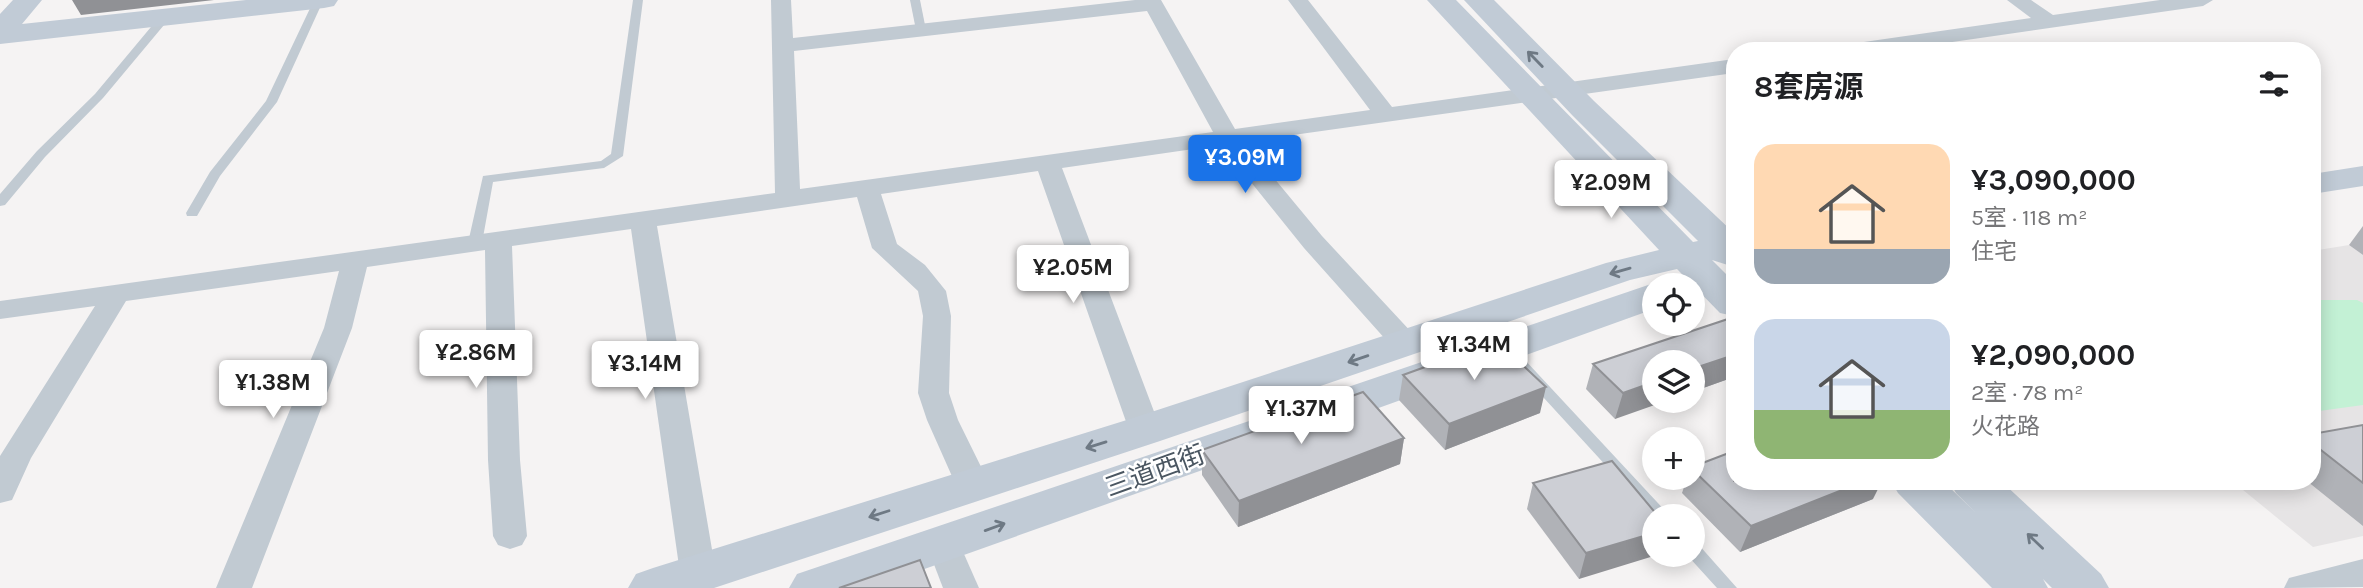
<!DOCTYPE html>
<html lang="zh">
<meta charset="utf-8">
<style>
:root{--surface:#fff;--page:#f2f2f2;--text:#202124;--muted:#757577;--accent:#1a73e8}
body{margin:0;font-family:Karla,"Noto Sans SC",sans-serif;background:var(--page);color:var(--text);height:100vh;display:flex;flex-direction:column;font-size:26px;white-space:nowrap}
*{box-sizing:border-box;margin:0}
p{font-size:23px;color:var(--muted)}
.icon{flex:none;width:38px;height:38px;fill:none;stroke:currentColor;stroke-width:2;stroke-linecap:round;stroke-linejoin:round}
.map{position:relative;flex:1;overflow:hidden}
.panel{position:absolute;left:1726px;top:42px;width:595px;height:448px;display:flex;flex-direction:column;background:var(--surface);border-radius:28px;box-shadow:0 4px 18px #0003}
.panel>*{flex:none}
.buttons{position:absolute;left:1642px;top:273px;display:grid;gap:14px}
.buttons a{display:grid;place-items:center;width:63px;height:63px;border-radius:50%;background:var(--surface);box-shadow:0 4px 18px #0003;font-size:35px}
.price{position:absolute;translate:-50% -60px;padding:0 16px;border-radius:7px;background:#fff;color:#222;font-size:23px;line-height:46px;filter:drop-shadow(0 2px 4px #0008)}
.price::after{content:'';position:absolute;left:50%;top:42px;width:21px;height:16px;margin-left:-10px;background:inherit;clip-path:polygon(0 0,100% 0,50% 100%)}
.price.on{background:var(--accent);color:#fff}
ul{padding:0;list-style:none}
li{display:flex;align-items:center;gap:21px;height:175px;padding:0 28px}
li span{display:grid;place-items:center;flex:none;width:196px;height:140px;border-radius:21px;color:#555}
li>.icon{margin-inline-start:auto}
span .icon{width:84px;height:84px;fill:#fffc;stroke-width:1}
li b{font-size:30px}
h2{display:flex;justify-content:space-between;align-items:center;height:84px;padding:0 28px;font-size:30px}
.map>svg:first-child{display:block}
.education{fill:#e6e4e5}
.green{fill:#c3f1d5}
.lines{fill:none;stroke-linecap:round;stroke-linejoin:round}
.lane{fill:#c1cad2;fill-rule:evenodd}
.street{fill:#c1cad2;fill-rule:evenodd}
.secondary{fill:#c1cbd6;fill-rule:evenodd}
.wall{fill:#b0b2b7}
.shaded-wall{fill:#909195}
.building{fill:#cdcfd5;stroke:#909195;stroke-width:2}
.oneway{stroke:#6e7984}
.labels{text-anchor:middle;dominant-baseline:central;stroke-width:5;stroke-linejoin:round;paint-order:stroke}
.street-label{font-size:26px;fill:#4a5661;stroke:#fff}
</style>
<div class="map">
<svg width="2363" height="588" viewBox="0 0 2363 588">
<rect width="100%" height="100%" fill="#f5f3f3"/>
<!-- education -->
<polygon class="education" points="2349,245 2363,255 2363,536 2313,547 2232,481 2312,481 2312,251"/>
<!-- green -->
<polygon class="green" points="2312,300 2357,300 2363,303 2363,405 2312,412"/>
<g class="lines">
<!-- lane -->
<g class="lane">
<polygon points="314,0 323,1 277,102 220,176 197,216 187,216 186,213 210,172 266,101"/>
<polygon points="633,0 643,0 623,156 604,168 493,182 482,243 475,247 470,246 468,243 483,176 601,161 611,154"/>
<polygon points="910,0 920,0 926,30 925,32 921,33 916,30"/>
<polygon points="165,14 170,17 169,19 103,98 45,157 5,205 0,206 0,194 37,151 95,94 161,15"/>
<polygon points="1505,342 1510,344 1670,516 1654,516 1654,518 1500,350 1498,347"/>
<polygon points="1692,542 1698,544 1737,588 1717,588 1687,555 1692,555"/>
</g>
<!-- street -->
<g class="street">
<path d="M 771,0 L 791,0 L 793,38 L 1135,0 L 1161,0 L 1235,129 L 1370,110 L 1288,0 L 1308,0 L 1392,107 L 1734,59 L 1734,73 L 1244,142 L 1322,236 L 1415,336 L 1420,343 L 1415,350 L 1405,353 L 1395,350 L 1304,248 L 1221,145 L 1062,168 L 1161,430 L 1156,438 L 1145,441 L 1134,438 L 1129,430 L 1038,171 L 881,194 L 897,244 L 925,265 L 946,291 L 951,316 L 949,393 L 958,420 L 989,483 L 984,492 L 972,495 L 960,492 L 955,483 L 927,420 L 918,393 L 923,316 L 918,291 L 872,248 L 857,197 L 657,226 L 716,573 L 711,583 L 698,587 L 685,583 L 680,573 L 631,229 L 512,246 L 520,460 L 527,536 L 522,545 L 510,549 L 498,545 L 493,536 L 488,460 L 485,250 L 367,267 L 352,328 L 252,588 L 216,588 L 324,328 L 339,271 L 126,301 L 31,458 L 12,500 L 0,503 L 0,456 L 95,306 L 0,319 L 0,301 L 775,193 ZM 1147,11 L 1213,132 L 800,189 L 794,51 Z"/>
<polygon points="2007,0 2031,0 2053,15 2160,0 2213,0 2203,6 1890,51 1832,51 1843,45 2031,18"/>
<polygon points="944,532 956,536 979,588 943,588 927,546 932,536"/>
<polygon points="2363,559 2363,587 2284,588 2289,578"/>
</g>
<!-- secondary -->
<g class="secondary">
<polygon points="13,0 42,0 22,24 246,0 338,0 334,6 324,8 0,44 0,14"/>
<polygon points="1427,0 1456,0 1693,242 1698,241 1572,115 1464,0 1494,0 1594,101 1734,233 1734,267 1712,260 1734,282 1734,316 1720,313 1677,269 1630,280 1160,441 714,588 628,588 636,574 653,568 1130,419 1606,263 1659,250"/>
<polygon points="2363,166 2363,186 2312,194 2312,174"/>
<polygon points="1654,283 1663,285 1654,285 1654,309 1334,424 1319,428 1304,424 1298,413 1304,402"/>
<polygon points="1252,420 1267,425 1274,436 1267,447 871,588 789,588 797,574"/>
<polygon points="1891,481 1943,481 1976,513 1956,493 1949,481 2001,481 2101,574 2109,588 2052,588 2043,579 2048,588 1992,588 1898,493"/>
</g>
</g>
<!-- wall -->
<g class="wall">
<polygon points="2363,226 2363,255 2349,245"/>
<polygon points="1734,317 1734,377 1692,392 1692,362 1615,419 1586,389 1593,364"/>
<polygon points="1403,375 1540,413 1445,450 1399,400"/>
<polygon points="2363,425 2363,526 2307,481 2312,481 2312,434"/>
<polygon points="1404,438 1400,464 1238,527 1202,475 1202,450"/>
<polygon points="1692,467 1873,499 1740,552 1682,493 1687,478 1692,478"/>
<polygon points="1533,483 1658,516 1579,579 1527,509"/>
</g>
<!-- shaded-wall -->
<g class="shaded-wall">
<polygon points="72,0 214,0 81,15"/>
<polygon points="1734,355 1734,377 1692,392 1692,369"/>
<polygon points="1654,382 1654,401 1666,401 1615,419 1623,393"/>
<polygon points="1546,387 1540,413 1445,450 1449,424"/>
<polygon points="1404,438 1400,464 1238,527 1239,501"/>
<polygon points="1865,481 1882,481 1873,499 1740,552 1751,526"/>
<polygon points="1654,533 1654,555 1657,555 1579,579 1586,553"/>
</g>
<!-- building -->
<g class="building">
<polygon points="1734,317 1734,355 1692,369 1692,362 1654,362 1654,382 1623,393 1593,364"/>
<polygon points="1497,341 1546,387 1449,424 1403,375"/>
<polygon points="1363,392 1404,438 1239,501 1202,450"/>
<polygon points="2363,425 2363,483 2312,443 2312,434"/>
<polygon points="1734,451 1734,481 1865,481 1751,526 1692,469 1692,467"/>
<polygon points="1612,461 1658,516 1654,516 1654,533 1586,553 1533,483"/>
<polygon points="920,560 931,588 839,588"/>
</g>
<!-- one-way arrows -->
<defs><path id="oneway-shaft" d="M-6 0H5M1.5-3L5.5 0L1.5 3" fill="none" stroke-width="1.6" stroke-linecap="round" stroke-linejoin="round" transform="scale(1.75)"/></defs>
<g class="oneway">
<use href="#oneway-shaft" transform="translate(1535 59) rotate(-134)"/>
<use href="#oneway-shaft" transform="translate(1620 271) rotate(164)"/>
<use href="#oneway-shaft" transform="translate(1358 359) rotate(161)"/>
<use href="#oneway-shaft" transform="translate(1096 445) rotate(163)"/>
<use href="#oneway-shaft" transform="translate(879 514) rotate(162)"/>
<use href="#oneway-shaft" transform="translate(995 527) rotate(-20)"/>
<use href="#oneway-shaft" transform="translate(2035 541) rotate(-136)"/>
</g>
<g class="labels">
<!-- street labels -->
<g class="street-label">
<text transform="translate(1155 471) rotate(-20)">三道西街</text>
</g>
</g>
</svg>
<div class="buttons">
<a><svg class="icon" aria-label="locate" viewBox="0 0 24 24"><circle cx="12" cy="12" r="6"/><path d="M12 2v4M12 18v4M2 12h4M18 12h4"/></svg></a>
<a><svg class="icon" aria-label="layers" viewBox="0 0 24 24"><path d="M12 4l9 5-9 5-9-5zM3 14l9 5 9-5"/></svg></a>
<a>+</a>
<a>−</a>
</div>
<b class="price on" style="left:1245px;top:195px">¥3.09M</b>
<b class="price" style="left:1611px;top:220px">¥2.09M</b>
<b class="price" style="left:1073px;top:305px">¥2.05M</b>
<b class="price" style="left:1474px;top:382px">¥1.34M</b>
<b class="price" style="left:476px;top:390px">¥2.86M</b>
<b class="price" style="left:645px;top:401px">¥3.14M</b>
<b class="price" style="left:273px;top:420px">¥1.38M</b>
<b class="price" style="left:1301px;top:446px">¥1.37M</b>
<section class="panel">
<h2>8套房源<svg class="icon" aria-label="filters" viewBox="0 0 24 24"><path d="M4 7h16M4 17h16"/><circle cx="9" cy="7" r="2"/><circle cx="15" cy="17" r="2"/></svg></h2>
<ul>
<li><span style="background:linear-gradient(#ffd9b3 75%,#9aa5b1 0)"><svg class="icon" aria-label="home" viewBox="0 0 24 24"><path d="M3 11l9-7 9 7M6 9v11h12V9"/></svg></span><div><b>¥3,090,000</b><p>5室 · 118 m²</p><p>住宅</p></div></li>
<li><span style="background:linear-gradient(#c9d6e8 65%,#8fb573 0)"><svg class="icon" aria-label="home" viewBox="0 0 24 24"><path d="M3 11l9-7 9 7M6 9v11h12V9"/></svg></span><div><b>¥2,090,000</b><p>2室 · 78 m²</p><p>火花路</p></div></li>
</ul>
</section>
</div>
